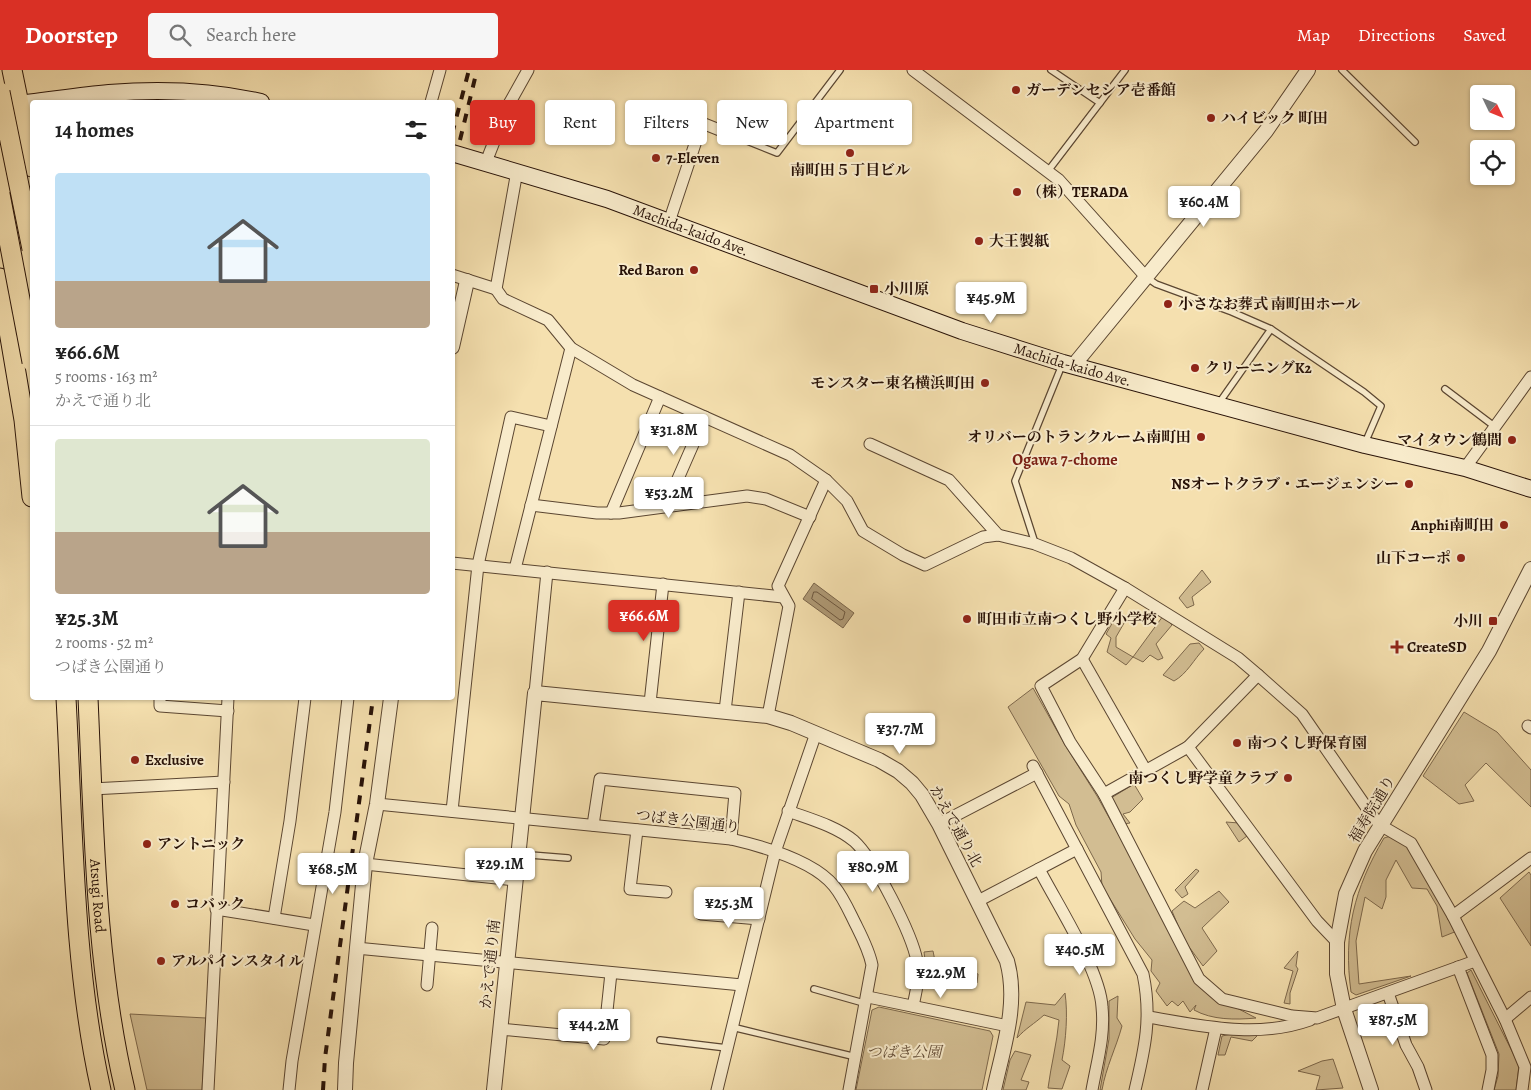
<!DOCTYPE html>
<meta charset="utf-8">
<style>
:root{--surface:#fff;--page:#f6f6f6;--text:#222;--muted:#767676;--line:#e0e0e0;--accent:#d93025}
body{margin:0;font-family:Alegreya,"Noto Serif JP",serif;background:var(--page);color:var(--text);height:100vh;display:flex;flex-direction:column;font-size:19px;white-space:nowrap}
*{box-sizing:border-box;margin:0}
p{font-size:16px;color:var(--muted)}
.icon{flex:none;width:28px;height:28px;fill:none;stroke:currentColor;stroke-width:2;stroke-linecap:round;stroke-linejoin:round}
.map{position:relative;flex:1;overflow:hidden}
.panel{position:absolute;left:30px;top:30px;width:425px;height:600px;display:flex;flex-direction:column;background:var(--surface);border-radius:5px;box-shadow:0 1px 4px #0004}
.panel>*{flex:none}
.hud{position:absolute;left:470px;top:30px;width:475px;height:45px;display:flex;gap:10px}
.needle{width:32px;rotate:133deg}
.tools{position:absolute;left:1470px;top:15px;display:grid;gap:10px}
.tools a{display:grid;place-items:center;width:45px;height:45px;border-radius:5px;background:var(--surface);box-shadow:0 1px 4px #0004;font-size:25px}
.price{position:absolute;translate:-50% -42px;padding:0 11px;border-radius:5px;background:#fff;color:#222;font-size:16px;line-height:32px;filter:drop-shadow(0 1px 2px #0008)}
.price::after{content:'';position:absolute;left:50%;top:30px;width:15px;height:11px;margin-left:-8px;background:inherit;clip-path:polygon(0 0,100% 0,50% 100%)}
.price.selected{background:var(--accent);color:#fff}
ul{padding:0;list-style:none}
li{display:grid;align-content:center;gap:10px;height:265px;padding:0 25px}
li+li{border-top:1px solid var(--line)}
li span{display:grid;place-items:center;height:155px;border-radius:5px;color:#555}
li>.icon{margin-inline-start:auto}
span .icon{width:90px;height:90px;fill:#fffc;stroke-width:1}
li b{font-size:21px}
h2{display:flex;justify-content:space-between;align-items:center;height:60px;padding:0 25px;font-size:21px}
.chip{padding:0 18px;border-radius:5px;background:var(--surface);box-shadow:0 1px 4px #0004;font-size:18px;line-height:45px}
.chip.selected{background:var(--accent);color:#fff}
header{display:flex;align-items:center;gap:30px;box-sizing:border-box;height:70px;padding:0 25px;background:var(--accent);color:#fff}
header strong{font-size:24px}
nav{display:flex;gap:28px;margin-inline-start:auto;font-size:18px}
.search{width:350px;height:45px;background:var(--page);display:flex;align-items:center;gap:12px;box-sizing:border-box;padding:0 18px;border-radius:5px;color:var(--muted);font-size:19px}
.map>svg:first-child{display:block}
.green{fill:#d2bd92;stroke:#7d684c}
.water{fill:#af9a76;stroke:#79644a}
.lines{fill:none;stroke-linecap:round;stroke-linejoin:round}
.shore{stroke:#6c563e;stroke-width:1}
.service-casing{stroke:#5b4631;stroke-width:8}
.minor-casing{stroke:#5b4631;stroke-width:13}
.tertiary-casing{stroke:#5b4631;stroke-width:16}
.secondary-casing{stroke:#281207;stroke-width:18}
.trunk-casing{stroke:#281207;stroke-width:21}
.service{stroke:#f8ebcb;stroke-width:5.5}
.minor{stroke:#f8ebcb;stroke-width:11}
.tertiary{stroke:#f8ebcb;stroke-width:14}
.secondary{stroke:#f8ebcb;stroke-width:16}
.trunk{stroke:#f5e0af;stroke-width:19}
.rail{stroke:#281207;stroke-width:4;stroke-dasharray:9 9;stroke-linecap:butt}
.trunk-bridge-casing{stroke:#281207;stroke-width:21;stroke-linecap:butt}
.trunk-bridge{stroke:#f5e0af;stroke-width:19}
.poi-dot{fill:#8f2418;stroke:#f8ebcb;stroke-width:2}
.labels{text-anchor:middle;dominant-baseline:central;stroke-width:4;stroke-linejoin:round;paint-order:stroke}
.poi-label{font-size:15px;font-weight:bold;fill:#281207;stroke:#f8ebcb;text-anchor:start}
.street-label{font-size:15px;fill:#281207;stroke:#f8ebcb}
.park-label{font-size:15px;font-style:italic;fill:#644e38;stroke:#f8ebcb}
.neighbourhood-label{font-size:16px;font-weight:bold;fill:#7a1f14;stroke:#f8ebcb}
</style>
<header>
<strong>Doorstep</strong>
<div class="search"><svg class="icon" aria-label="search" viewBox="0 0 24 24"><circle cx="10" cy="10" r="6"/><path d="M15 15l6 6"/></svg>Search here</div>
<nav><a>Map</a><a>Directions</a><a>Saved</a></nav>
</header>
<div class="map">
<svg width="1531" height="1020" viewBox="0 0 1531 1020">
<rect width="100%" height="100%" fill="#f5e0af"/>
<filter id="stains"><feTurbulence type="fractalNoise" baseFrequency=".004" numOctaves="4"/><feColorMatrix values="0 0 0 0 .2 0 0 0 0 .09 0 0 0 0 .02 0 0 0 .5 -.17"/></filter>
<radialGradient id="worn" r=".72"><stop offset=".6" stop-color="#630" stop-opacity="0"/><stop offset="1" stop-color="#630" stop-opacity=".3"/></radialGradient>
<!-- green -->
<g class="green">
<polygon points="1202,500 1211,512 1192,527 1194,535 1187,538 1179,528"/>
<polygon points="1118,543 1127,548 1116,567 1116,577 1133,587 1163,546 1172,555 1156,574 1163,588 1158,590 1150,585 1143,592 1133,587 1126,595 1107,582 1111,568 1106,564"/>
<path d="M 1199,573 L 1204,579 C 1194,589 1187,604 1174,611 L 1163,605 L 1190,574 Z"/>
<path d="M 1033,618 L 1065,675 L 1097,726 L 1199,909 L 1233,936 L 1256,948 C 1235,950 1212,950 1194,940 L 1196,935 L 1190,942 L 1183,931 L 1178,936 L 1172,931 L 1167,936 L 1156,921 L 1160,913 L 1151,901 L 1152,890 L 1135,869 L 1102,816 L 1101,802 L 1076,755 L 1069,734 L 1059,726 L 1008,637 Z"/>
<polygon points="1464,642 1497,662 1531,700 1531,737 1486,693 1465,715 1474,731 1459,734 1423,706"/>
<polygon points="1134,714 1143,729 1130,742 1123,744 1130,753 1123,754 1111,728"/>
<polygon points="1226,752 1239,753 1247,766 1239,772"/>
<path d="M 1391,766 L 1407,776 L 1457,861 L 1442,867 L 1437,836 L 1427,819 L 1412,818 L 1396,790 L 1386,810 L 1386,827 L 1382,839 L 1365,827 L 1356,871 L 1359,914 L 1411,906 L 1356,925 L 1351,922 C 1343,863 1354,819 1384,768 Z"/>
<polygon points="1196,799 1199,801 1185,817 1188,824 1182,828 1175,820"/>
<polygon points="1529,802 1531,805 1531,876 1500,828"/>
<polygon points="1219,821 1229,832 1202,858 1217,881 1203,896 1184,870 1172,841 1184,831 1195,838"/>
<polygon points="933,881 936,896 952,889 962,898 978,904 977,913 960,907 952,919 948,912 953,901 926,897 924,882"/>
<polygon points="1298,881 1296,896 1298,899 1290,923 1290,934 1284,933 1293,901 1284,898"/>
<polygon points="1471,900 1519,995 1516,1020 1494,1020 1498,1006 1499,984 1467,903"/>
<path d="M 1065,923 C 1068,943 1066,970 1062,990 L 1070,996 L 1062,1019 L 1048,1018 C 1051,995 1057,973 1059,950 L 1044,945 C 1034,954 1026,958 1017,968 L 1026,932 L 1055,935 Z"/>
<path d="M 1118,926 L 1117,948 L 1122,956 C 1116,978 1106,997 1102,1020 L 1100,1020 L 1109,969 L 1109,931 Z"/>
<polygon points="879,937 990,961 993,966 982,1020 856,1020 872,940"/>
<polygon points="130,944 206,948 202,1020 147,1020"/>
<polygon points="1241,962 1257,966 1252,971 1231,967 1225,985 1218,985 1222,966"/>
<polygon points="1015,981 1031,985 1021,1010 1029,1012 1026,1020 1003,1020 1010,990"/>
<polygon points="1333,989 1343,1018 1316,1020 1320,1006 1298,1001 1322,991"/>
</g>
<!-- water -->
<polygon class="water" points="814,513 854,543 843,558 803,529"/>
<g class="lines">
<!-- shore -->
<polygon class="shore" points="814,522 817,522 845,542 843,549 840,550 812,529"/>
<!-- service casing -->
<g class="service-casing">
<g id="service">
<polyline points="1051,0 1100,33"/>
<polyline points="1342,0 1415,72"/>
<polyline points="727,63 777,83 840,0"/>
<polyline points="1048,101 1125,0"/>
<polyline points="1146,207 1156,214 1232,242 1271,259 1364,322 1381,336 1365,373"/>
<polyline points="1445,319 1494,356"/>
<polyline points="1219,333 1271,259"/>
<polyline points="1035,473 1015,411 1062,295"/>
<polyline points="518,784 568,788"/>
<polyline points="814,919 867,934"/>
<polyline points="732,957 856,987"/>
<polyline points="660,970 727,978"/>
</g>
</g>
<!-- minor casing -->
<g class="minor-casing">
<g id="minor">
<polyline points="913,0 1059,110 1146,207"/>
<polyline points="431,32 440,0"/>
<polyline points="486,92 509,34 528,0"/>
<polyline points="517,101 496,219 503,229 548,250 571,278 633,315 790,385 826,410 847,431 863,461 903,485 925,495 983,467 998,465 1035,474 1071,488 1125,518 1238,588 1258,605 1302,644 1371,744 1380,755 1411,773 1453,846 1505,949 1525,997 1522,1020"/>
<polyline points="669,152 702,53 727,63"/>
<polyline points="452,205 496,219"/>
<polyline points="870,374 949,410 998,465"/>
<polyline points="1465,398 1531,307"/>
<polyline points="531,435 597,443 619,443 747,426 766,429 810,447"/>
<polyline points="666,436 705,347"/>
<polyline points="611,443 660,327"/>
<polyline points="452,493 783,527"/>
<polyline points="515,499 571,278"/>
<polyline points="1125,518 1082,589 1041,616 1070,672 1104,724 1199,909 1222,929 1292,946 1317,948 1475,891"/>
<polyline points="1082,589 1146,701"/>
<polyline points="535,623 547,502"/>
<polyline points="160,628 160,636 228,641"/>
<polyline points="650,633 663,514"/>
<polyline points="725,641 739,522"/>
<polyline points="768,646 789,536 778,516 826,410"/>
<polyline points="1528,656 1531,658"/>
<polyline points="1188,677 1317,851 1337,872"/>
<path d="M 1033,696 L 1143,904 C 1152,947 1145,978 1135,1020"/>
<polyline points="92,719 224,712"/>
<polyline points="1104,724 1188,677 1258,605"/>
<path d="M 377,734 L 731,769 C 761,776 814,791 834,816 C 843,827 849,841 855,853 C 862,867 869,880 872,895 L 849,1020"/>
<polyline points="452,741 478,495 511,347 551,356"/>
<path d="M 788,741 C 810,749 836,756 854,771 C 874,789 912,864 917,891 C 920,906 916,922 913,936"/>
<polyline points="939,754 1037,703"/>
<polyline points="593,755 600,709 735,723 731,769"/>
<polyline points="637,760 630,819 666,822"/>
<polyline points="365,794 515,810"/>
<path d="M 1039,799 C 1057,834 1100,900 1102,937 C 1105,966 1097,992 1092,1020"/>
<polyline points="978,831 1077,779"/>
<polyline points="216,839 314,855"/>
<polyline points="701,844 759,849"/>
<polyline points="1453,846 1531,788"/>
<polyline points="274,848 290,751 305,628"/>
<polyline points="356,878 742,915"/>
<polyline points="1458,897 1492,985 1492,1000 1488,1020"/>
<polyline points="427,915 432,858"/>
<polyline points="1388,923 1406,975 1418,997 1426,1020"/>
<polyline points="868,927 1008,956"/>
<path d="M 1148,947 C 1203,956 1257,969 1310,950"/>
<polyline points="1505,949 1531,927"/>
<polyline points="500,959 604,969 611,903"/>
<polyline points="208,1020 228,628"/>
<polyline points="289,1020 292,991 335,742 348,628"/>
<polyline points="717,1020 775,782 816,663"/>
<polyline points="1202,1020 1216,958"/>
</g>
</g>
<!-- tertiary casing -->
<g class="tertiary-casing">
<g id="tertiary">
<polyline points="452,277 467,211"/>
<polyline points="1073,296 1266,61 1308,0"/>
<polyline points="345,1020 346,993 365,794 377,734 391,628"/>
<path d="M 494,1020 L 535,623 L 768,646 L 791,653 L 879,690 L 898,701 L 912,713 L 922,725 L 939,754 L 1007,891 C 1019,934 1003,978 994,1020"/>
<polyline points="1371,1020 1344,939 1337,904 1337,872 1346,824 1365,781 1489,581 1531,499"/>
</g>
</g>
<!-- secondary casing -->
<g class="secondary-casing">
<g id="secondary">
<path d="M 7,35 C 41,32 75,26 109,23 C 158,19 213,21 261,32"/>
<path id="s1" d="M 452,83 L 607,129 L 962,261 L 1063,293 L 1365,375 L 1465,398 L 1531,419"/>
</g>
</g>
<!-- trunk casing -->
<g class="trunk-casing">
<g id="trunk">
<polyline points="12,0 32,97"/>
<polyline points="0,208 24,350 32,427"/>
<path d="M 66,628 C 73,755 73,896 101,1020"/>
<path id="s2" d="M 88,628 C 94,758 95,892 125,1020"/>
</g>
</g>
<!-- service -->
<use href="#service" class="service"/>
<!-- minor -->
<use href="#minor" class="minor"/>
<!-- tertiary -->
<use href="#tertiary" class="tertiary"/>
<!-- secondary -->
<use href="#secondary" class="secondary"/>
<!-- trunk -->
<use href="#trunk" class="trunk"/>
<!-- rail -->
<g class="rail">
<polyline points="452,64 469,0"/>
<polyline points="460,70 477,0"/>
<polyline points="323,1020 325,988 373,628"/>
</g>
<!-- trunk-bridge casing -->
<g class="trunk-bridge-casing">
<g id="trunk-bridge">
<polyline points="0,22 32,179"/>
<polyline points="0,124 32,292"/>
</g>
</g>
<!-- trunk-bridge -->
<use href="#trunk-bridge" class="trunk-bridge"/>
</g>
<!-- markers -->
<g class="poi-dot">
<circle cx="1016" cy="20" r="5"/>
<circle cx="1211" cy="48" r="5"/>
<circle cx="850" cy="83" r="5"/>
<circle cx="656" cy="88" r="5"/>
<circle cx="1017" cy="122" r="5"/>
<circle cx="979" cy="171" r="5"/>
<circle cx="694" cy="200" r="5"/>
<rect x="869" y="214" width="10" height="10" rx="2.5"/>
<circle cx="1168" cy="234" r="5"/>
<circle cx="1195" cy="298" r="5"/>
<circle cx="985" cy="313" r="5"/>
<circle cx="1201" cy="367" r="5"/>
<circle cx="1512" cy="370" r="5"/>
<circle cx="1409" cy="414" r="5"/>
<circle cx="1504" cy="455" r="5"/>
<circle cx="1461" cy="488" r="5"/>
<circle cx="967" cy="549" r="5"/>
<rect x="1488" y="546" width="10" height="10" rx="2.5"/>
<path d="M1394.5 569.5h5v5h5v5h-5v5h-5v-5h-5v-5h5z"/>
<circle cx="1237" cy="673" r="5"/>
<circle cx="135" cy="690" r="5"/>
<circle cx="1288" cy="708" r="5"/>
<circle cx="147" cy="774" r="5"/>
<circle cx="175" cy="834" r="5"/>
<circle cx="161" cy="891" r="5"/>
</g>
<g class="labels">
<!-- poi labels -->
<g class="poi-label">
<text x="1026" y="20">ガーデンセシア壱番館</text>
<text x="1221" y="48">ハイビック 町田</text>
<text x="666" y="88">7-Eleven</text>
<text x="850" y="100" text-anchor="middle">南町田５丁目ビル</text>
<text x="1027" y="122">（株）TERADA</text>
<text x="989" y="171">大王製紙</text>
<text x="684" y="200" text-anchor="end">Red Baron</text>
<text x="884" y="219">小川原</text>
<text x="1178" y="234">小さなお葬式 南町田ホール</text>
<text x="1205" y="298">クリーニングK2</text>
<text x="975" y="313" text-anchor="end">モンスター東名横浜町田</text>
<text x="1191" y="367" text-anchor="end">オリバーのトランクルーム南町田</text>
<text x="1502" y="370" text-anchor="end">マイタウン鶴間</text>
<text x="1399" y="414" text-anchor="end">NSオートクラブ・エージェンシー</text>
<text x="1494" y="455" text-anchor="end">Anphi南町田</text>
<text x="1451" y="488" text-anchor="end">山下コーポ</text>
<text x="977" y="549">町田市立南つくし野小学校</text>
<text x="1483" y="551" text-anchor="end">小川</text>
<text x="1407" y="577">CreateSD</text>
<text x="1247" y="673">南つくし野保育園</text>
<text x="145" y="690">Exclusive</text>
<text x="1278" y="708" text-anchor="end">南つくし野学童クラブ</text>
<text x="157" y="774">アントニック</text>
<text x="185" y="834">コバック</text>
<text x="171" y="891">アルパインスタイル</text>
</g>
<!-- street labels -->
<g class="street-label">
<text stroke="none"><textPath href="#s1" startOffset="251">Machida-kaido Ave.</textPath></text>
<text stroke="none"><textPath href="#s1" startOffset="656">Machida-kaido Ave.</textPath></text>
<text transform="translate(1372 739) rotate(-59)">福寿院通り</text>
<text transform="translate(688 751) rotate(7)">つばき公園通り</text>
<text transform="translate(956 756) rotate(61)">かえで通り北</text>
<text stroke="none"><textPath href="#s2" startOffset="198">Atsugi Road</textPath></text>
<text transform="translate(490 894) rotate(-84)">かえで通り南</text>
</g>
<!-- park labels -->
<g class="park-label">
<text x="904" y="982">つばき公園</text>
</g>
<!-- neighbourhood labels -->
<g class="neighbourhood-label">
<text x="1065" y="390">Ogawa 7-chome</text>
</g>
</g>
<rect width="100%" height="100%" filter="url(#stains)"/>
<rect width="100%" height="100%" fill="url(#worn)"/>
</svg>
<div class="tools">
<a><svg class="needle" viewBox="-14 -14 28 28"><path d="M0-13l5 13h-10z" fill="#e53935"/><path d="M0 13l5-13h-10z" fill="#767676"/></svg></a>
<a><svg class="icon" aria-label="locate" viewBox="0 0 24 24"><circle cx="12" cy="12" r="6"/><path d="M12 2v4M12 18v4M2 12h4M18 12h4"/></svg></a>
</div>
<b class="price" style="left:1204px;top:158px">¥60.4M</b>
<b class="price" style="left:991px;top:254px">¥45.9M</b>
<b class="price" style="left:674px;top:386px">¥31.8M</b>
<b class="price" style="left:669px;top:449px">¥53.2M</b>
<b class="price selected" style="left:644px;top:572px">¥66.6M</b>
<b class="price" style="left:900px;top:685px">¥37.7M</b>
<b class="price" style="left:500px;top:820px">¥29.1M</b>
<b class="price" style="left:873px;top:823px">¥80.9M</b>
<b class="price" style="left:333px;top:825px">¥68.5M</b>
<b class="price" style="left:729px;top:859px">¥25.3M</b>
<b class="price" style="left:1080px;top:906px">¥40.5M</b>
<b class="price" style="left:941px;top:929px">¥22.9M</b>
<b class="price" style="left:1393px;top:976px">¥87.5M</b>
<b class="price" style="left:594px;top:981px">¥44.2M</b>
<div class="hud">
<a class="chip selected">Buy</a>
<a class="chip">Rent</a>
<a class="chip">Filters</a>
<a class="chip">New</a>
<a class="chip">Apartment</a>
</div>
<section class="panel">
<h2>14 homes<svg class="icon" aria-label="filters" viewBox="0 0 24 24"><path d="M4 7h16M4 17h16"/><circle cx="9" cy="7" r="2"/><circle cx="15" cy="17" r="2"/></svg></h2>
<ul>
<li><span style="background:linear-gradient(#bfe0f5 70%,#b9a48a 0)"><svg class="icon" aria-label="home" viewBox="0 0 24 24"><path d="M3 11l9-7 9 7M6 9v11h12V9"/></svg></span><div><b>¥66.6M</b><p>5 rooms · 163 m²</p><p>かえで通り北</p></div></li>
<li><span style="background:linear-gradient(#dfe7d0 60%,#b9a48a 0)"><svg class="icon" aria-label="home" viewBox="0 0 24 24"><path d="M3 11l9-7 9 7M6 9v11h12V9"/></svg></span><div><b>¥25.3M</b><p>2 rooms · 52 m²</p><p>つばき公園通り</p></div></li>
</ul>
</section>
</div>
